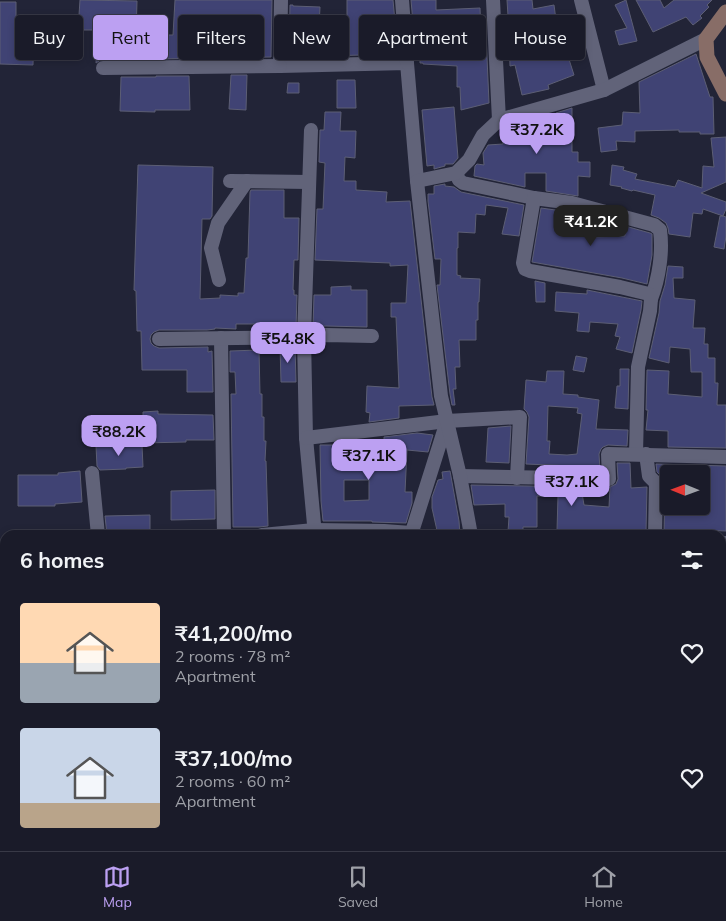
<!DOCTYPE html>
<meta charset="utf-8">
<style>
:root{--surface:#1a1b29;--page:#232431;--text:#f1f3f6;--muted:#9fa1a8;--line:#383946;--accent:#bca0f2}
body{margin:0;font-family:Mulish,sans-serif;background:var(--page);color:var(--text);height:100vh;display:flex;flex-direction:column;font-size:19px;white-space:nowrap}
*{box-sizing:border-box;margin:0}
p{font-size:16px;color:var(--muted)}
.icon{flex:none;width:28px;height:28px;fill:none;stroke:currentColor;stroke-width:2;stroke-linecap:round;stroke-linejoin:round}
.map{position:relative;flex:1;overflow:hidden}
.drawer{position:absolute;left:0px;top:530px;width:726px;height:321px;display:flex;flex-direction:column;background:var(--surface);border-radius:15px 15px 0 0;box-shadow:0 2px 8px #0003,0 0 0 1px var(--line)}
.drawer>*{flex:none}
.banner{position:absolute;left:15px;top:15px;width:696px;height:45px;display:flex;gap:10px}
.needle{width:32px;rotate:271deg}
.tools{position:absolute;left:660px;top:465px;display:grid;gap:10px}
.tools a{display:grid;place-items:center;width:50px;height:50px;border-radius:5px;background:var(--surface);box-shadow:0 2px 8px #0003,0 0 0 1px var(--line);font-size:25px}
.price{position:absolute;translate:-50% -42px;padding:0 11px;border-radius:10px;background:var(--accent);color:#111;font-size:16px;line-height:32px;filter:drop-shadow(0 1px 2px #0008)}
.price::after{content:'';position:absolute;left:50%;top:30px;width:15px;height:11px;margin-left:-8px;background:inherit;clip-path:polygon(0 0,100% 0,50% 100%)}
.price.selected{background:#222;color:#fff}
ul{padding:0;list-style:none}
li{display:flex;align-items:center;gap:15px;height:125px;padding:0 20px}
li span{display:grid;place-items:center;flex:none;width:140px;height:100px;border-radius:5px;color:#555}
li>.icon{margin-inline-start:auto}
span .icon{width:60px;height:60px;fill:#fffc;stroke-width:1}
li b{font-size:21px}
h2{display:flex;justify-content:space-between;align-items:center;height:60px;padding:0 20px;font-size:21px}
.tag{padding:0 18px;border-radius:5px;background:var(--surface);box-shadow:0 2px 8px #0003,0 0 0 1px var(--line);font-size:18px;line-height:45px}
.tag.selected{background:var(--accent);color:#111}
.tab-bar{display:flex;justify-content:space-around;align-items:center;height:70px;border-top:1px solid var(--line);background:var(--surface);font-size:14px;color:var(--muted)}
.tab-bar a{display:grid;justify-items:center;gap:2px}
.tab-bar .selected{color:var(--accent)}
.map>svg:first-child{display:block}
.building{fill:#404374;stroke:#5c5e74;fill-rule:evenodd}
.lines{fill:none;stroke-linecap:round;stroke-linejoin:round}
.street{stroke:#616379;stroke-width:14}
.secondary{stroke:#886d67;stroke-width:15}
</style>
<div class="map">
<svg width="726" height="851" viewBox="0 0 726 851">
<rect width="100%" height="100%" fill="#222437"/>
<!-- building -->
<g class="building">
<polygon points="80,0 137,1 136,35 173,35 175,0 272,0 271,57 156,59 156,57 135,57 135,59 102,59 96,63 98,30 78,30"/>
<polygon points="347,0 393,0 398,54 289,57 290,5 293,5 293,6 320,7 319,26 340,27 341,24 347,25"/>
<polygon points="411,0 436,0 436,10 480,8 481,34 486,34 489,103 461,110 460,87 457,87 457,66 423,64 423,63 420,63 420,24 413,23"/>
<polygon points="507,0 532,0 533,9 554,5 558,35 573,35 573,50 566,50 574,75 548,85 549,89 522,95 515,65 510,66 509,38 521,37 519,15 508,16"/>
<polygon points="626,0 637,41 619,45 615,31 627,28 615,5"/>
<polygon points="636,0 660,0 664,8 674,0 712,0 707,5 709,7 700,16 702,18 693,25 686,17 653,32"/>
<polygon points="0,2 16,2 16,27 34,28 33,65 0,64"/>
<polygon points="696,54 710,97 713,97 714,134 700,134 700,132 679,132 679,130 635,131 635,142 616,141 617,150 601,152 598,128 622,125 623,112 640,113 639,82"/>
<polygon points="231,75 247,75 246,110 229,109"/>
<polygon points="156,76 189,76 190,110 155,110 155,112 120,111 121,77 156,77"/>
<polygon points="337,80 355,80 356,108 337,108"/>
<polygon points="288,83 299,83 299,93 287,93"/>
<polygon points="454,107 458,158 453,164 445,164 445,166 434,169 434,165 427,166 422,110"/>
<polygon points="572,108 572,152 578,152 578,162 590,162 590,177 578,176 578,196 546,191 546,173 525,173 525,187 474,176 475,166 477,164 484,165 483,153 488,145 503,144 503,128 518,124 535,124 534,119 550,115 556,115 556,113"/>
<polygon points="325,112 341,112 340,131 356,131 355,158 345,157 344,181 356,181 356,190 387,192 386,202 410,201 432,397 434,405 399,406 399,418 369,422 370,413 366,412 367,386 399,388 396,317 391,317 391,303 406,303 408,265 390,266 390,263 315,260 317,209 323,209 325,163 319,162 320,130 324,130"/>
<polygon points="726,137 726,182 701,193 726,202 726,209 723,216 726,217 726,236 724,249 714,247 720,216 723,216 703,209 702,214 693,213 690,237 669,234 668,228 666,223 659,218 651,215 655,195 633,190 632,191 621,188 622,187 610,185 612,165 624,167 623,170 637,174 635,179 675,187 678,180 702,188 703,166 714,167 711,138"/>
<polygon points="138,165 213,167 212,216 210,219 202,219 200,299 220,298 220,295 238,296 238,293 244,293 246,258 248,258 250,192 251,190 284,190 284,218 299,218 298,260 294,260 293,290 294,290 294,295 297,295 296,328 280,329 280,327 259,326 259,324 236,324 236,329 215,328 215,329 207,330 159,330 154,332 151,335 150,339 151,343 154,346 159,348 208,347 208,352 212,351 213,392 187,392 187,370 142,370 141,331 137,331 136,291 134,290"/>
<polygon points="445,184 445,186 454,187 461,192 524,205 519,236 502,234 508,208 486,205 485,215 476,214 475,233 458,232 458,248 457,248 457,275 461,276 460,278 480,279 479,302 478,302 478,320 476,320 476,340 459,340 460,367 455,367 456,389 453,389 455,405 452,405 450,394 437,285 440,285 441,259 435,259 428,201 428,194 434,194 434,186"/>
<polygon points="541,208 570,212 588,216 587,226 596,227 595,237 625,236 625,226 650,233 652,234 652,255 647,284 622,278 532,262"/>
<polygon points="668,266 683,267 683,278 673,278 674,298 695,300 693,328 705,328 704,344 708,344 708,358 715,358 715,383 718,383 717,405 726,405 726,448 668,447 668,431 646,430 648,410 646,410 647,370 669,371 668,394 702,397 702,372 691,372 690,349 670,347 669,363 649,358 659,313 660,301 665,285"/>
<polygon points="535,281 545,283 545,302 536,302"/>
<polygon points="351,286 351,290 367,290 367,327 326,326 313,327 314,295 331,295 331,287"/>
<polygon points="587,290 642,301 641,310 632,353 616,349 620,337 615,336 618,324 590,322 589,332 577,331 579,313 555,311 556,292 587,294"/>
<polygon points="280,346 295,346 296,382 281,382"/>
<polygon points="259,350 260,394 262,394 262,417 264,417 264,441 266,441 265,461 266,461 268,526 259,527 233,527 231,394 236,394 235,372 230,372 230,351"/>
<polygon points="576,356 587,358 584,372 573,370"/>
<polygon points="620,369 629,369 628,409 615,408 617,386 620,386"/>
<path d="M 547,371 L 564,371 L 563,394 L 578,395 L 578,397 L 599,400 L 596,429 L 628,430 L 627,446 L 608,445 L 603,447 L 601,449 L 599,454 L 600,470 L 574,470 L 574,466 L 526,464 L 529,417 L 527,412 L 524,409 L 526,380 L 546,382 ZM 548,406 L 578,408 L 577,413 L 582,414 L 577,454 L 567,455 L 549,454 L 550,441 L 547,441 Z"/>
<polygon points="158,411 158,414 213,415 214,440 186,440 186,442 143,443 143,412"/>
<polygon points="511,426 509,463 486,462 488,428"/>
<path d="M 417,433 L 433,435 L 428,452 L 407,450 L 405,492 L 412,492 L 412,503 L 406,523 L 372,522 L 372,521 L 323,521 L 321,501 L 320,445 L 344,445 L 344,453 L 369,453 L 369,446 L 384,446 L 384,437 ZM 344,480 L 369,480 L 369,500 L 344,501 Z"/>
<polygon points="142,445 143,467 126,468 126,469 100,470 97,466 96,446"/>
<polygon points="617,463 630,463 631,488 647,487 646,532 628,531 628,535 614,535 557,531 558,496 537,496 537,527 523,527 523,532 508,532 509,517 505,517 505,504 474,505 471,485 581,487 584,505 609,507 610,487 616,484 618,479"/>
<path d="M 656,464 L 726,466 L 726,531 L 700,530 L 700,535 L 664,535 L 665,483 L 662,477 L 657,472 ZM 669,474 L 701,474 L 701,506 L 669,506 Z"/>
<polygon points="80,471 82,502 55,504 55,506 18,506 18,475 58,475 58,473"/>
<polygon points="450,471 459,521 460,535 438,535 432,508 432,497 438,480 443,479 442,472"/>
<polygon points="215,490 215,519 171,520 171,491"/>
<polygon points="150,515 150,535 107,535 105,516"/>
</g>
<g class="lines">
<!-- street -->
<g class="street">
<polyline points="281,0 280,66 407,63 417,181"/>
<polyline points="402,0 407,63"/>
<polyline points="493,0 499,120"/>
<polyline points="581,0 604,90"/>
<polyline points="103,68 280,66"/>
<polyline points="311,130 304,337 306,438 315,535"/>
<path d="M 456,173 L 459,180 L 463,183 L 534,198 L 572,203 L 654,225 L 660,230 C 663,252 659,278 651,299"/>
<polyline points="230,181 309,182"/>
<polyline points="534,198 523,263 525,269 530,271 620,287 649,294 651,299 650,311 638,367 636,454"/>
<polyline points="219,280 211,248 218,223 247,181"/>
<polyline points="221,338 224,535"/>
<polyline points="159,339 304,337 326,335 372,336"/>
<polyline points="306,438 447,421"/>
<polyline points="646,454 649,476 656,483 655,535"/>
<polyline points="92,473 98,535"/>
<polyline points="460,476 609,479 608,454 726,457"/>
<polyline points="262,535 314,530 384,531 411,533"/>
<polyline points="411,535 447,421 520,417 517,478"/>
<polyline points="471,535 460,476 441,396 417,181 456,173 469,160 483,135 499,120 604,90 706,39"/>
<polyline points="721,543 726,543"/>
<polyline points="721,613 726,613"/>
<polyline points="721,714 726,714"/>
<polyline points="115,846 116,851"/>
<polyline points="329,846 329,851"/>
<polyline points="497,846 497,851"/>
<polyline points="709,846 709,851"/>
<polyline points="641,851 641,846"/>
</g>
<!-- secondary -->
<polyline class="secondary" points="726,12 706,39 707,57 726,94"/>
</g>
</svg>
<div class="tools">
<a><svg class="needle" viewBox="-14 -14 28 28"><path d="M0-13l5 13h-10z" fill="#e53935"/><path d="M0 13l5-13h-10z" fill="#9fa1a8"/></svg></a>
</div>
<b class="price" style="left:537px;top:155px">₹37.2K</b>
<b class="price selected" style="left:591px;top:247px">₹41.2K</b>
<b class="price" style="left:288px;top:364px">₹54.8K</b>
<b class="price" style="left:119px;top:457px">₹88.2K</b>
<b class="price" style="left:369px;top:481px">₹37.1K</b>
<b class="price" style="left:572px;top:507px">₹37.1K</b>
<div class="banner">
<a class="tag">Buy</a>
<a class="tag selected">Rent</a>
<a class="tag">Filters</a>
<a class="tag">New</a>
<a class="tag">Apartment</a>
<a class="tag">House</a>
</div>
<section class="drawer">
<h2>6 homes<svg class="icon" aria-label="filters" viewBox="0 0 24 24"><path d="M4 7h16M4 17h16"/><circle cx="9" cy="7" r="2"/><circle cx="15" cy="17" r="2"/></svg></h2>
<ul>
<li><span style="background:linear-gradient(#ffd9b3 60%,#9aa5b1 0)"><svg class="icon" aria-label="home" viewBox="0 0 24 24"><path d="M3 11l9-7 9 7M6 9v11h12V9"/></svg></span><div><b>₹41,200/mo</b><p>2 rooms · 78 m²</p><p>Apartment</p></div><svg class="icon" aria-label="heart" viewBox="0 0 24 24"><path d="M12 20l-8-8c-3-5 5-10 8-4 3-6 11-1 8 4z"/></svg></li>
<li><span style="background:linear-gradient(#c9d6e8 75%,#b9a48a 0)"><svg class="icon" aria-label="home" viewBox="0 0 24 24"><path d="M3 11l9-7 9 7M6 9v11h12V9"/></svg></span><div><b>₹37,100/mo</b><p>2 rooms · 60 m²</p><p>Apartment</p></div><svg class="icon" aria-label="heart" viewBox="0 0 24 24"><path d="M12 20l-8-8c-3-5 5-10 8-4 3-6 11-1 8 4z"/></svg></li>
</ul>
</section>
</div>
<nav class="tab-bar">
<a class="selected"><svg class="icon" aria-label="map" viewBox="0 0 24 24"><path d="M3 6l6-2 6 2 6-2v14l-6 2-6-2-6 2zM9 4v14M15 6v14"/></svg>Map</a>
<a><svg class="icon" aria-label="saved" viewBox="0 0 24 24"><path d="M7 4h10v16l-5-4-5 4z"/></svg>Saved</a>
<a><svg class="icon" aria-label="home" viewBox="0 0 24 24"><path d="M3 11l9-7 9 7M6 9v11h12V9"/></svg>Home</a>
</nav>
